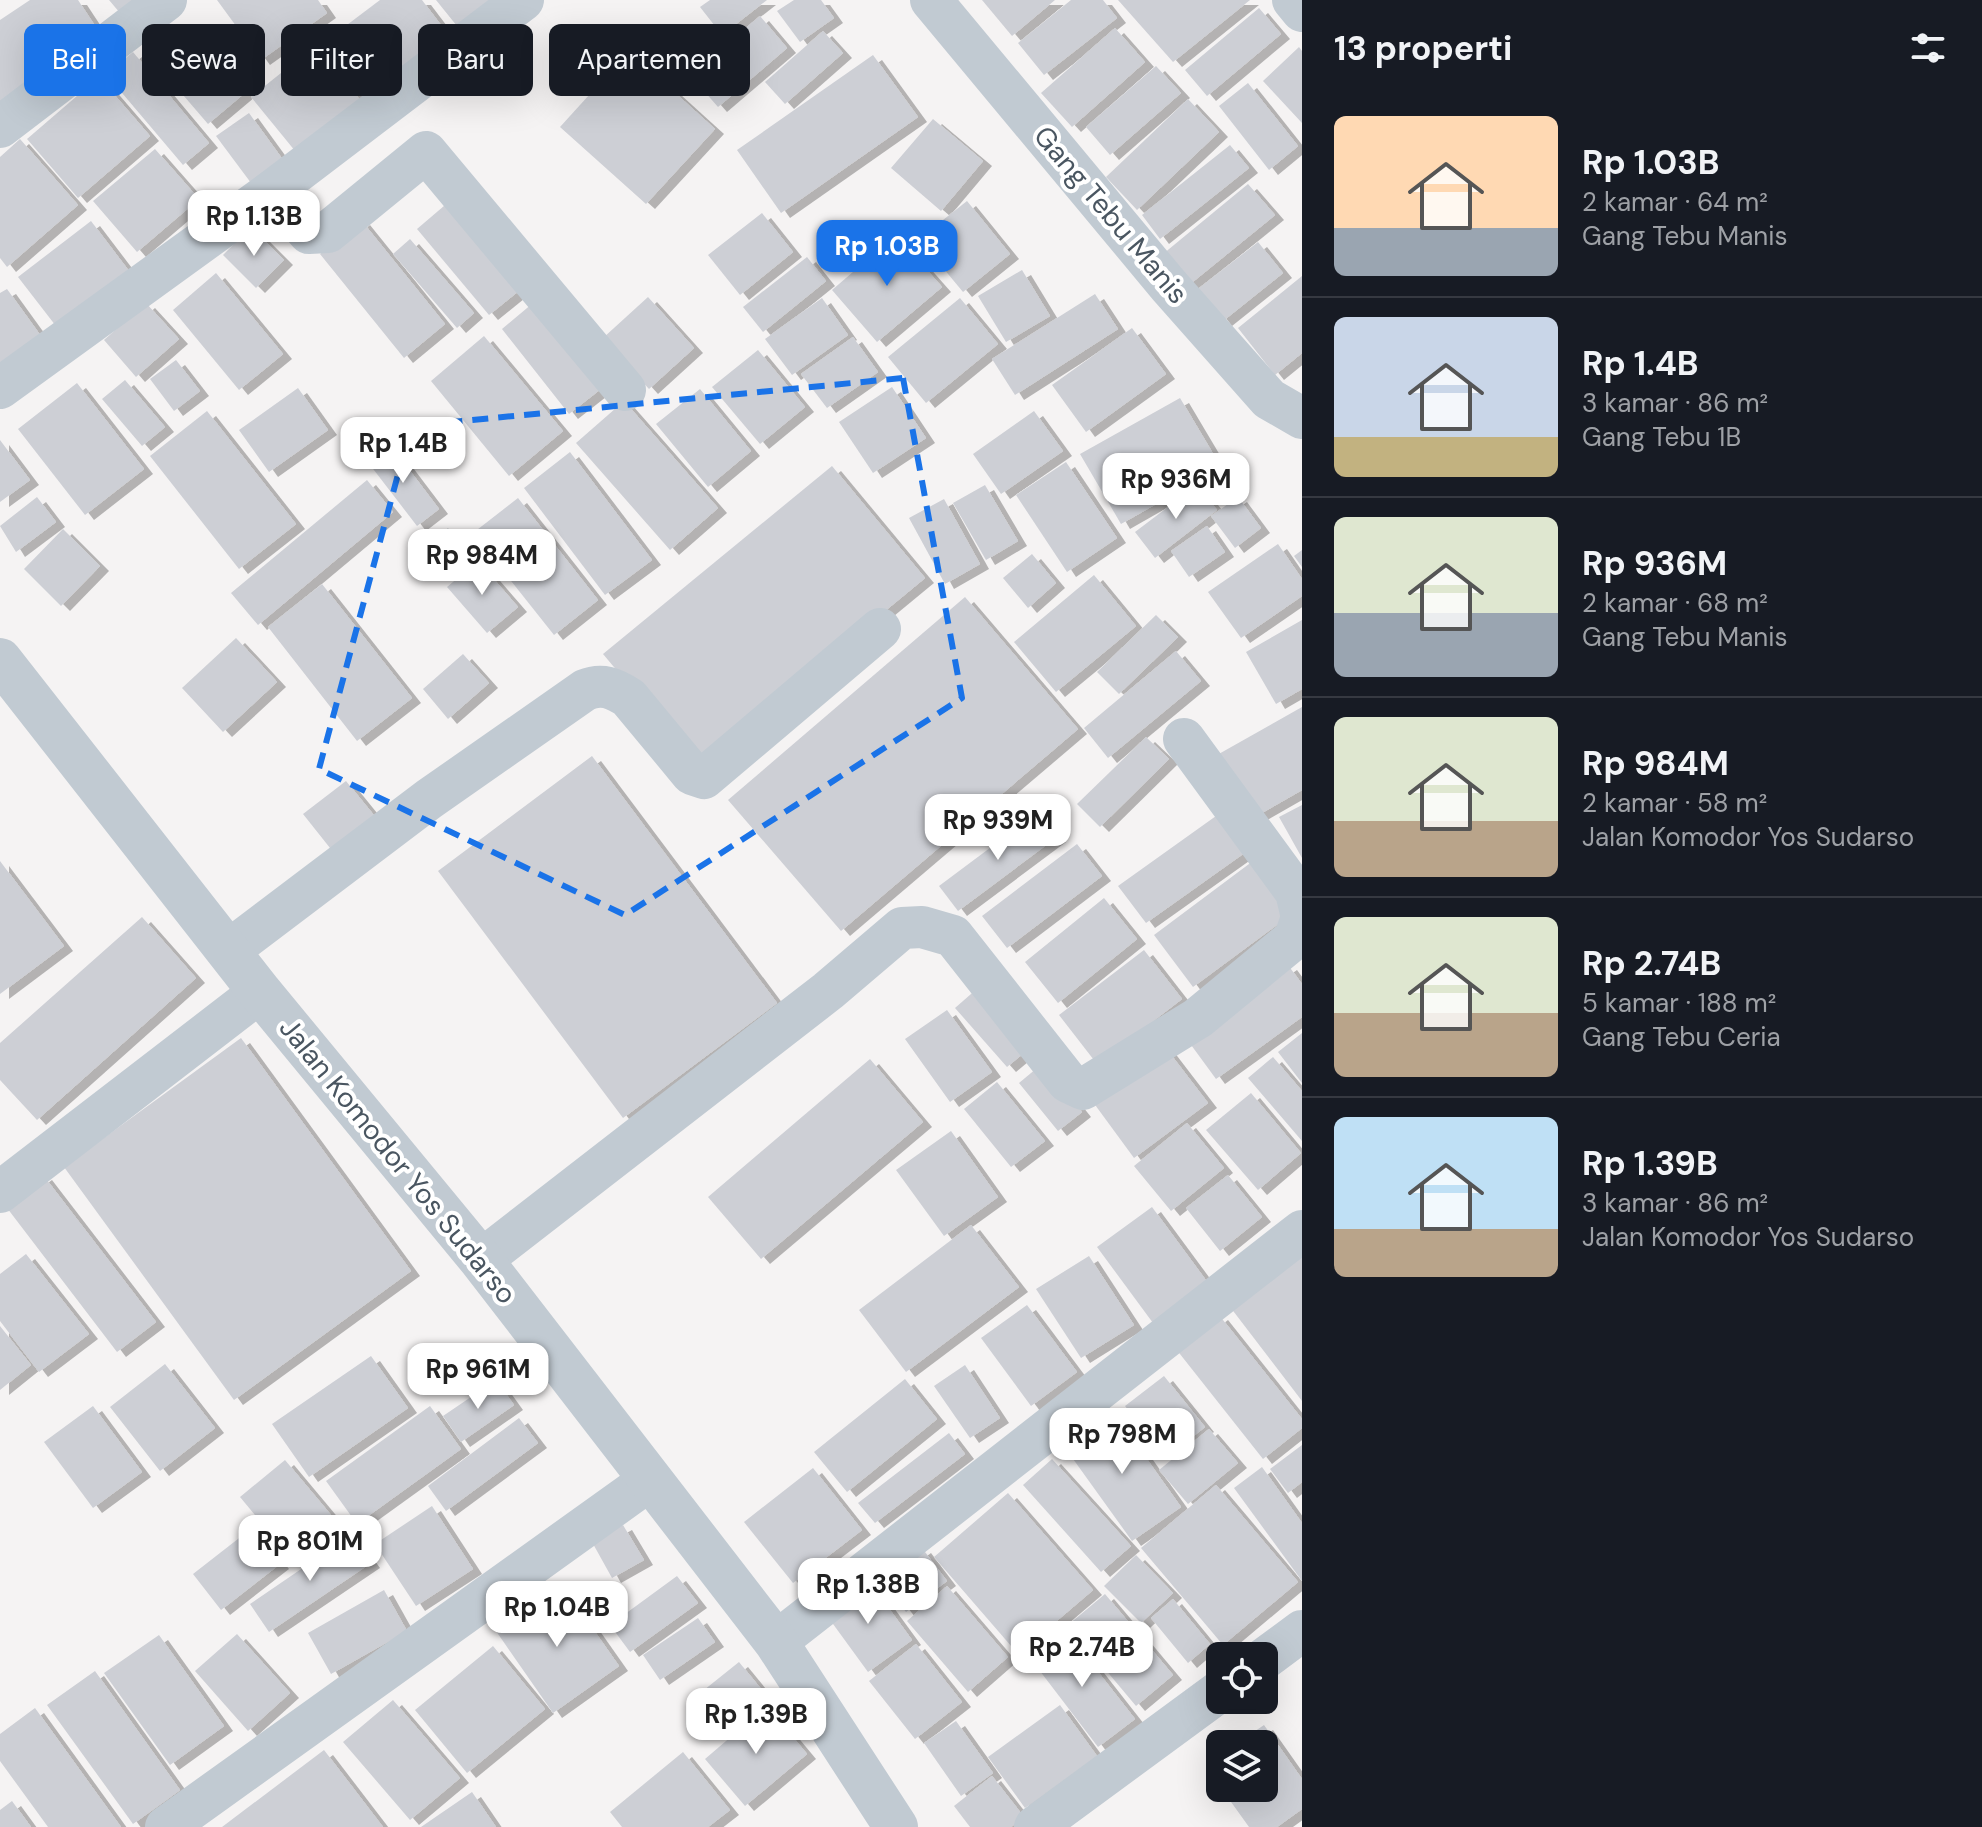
<!DOCTYPE html>
<html lang="id">
<meta charset="utf-8">
<style>
:root{--surface:#171b24;--page:#20242c;--text:#f1f3f6;--muted:#9ea1a6;--line:#363941;--accent:#1a73e8}
body{margin:0;font-family:"DM Sans",sans-serif;background:var(--page);color:var(--text);height:100vh;display:flex;flex-direction:column;font-size:30px;white-space:nowrap}
*{box-sizing:border-box;margin:0}
p{font-size:26px;color:var(--muted)}
.icon{flex:none;width:44px;height:44px;fill:none;stroke:currentColor;stroke-width:2;stroke-linecap:round;stroke-linejoin:round}
.map{position:relative;flex:1;overflow:hidden}
.sheet{display:flex;flex-direction:column;background:var(--surface);width:680px}
.sheet>*{flex:none}
.guide{position:absolute;left:24px;top:24px;width:760px;height:72px;display:flex;gap:16px}
.controls{position:absolute;left:1206px;top:1642px;display:grid;gap:16px}
.controls a{display:grid;place-items:center;width:72px;height:72px;border-radius:12px;background:var(--surface);box-shadow:0 8px 32px #0002;font-size:40px}
.price{position:absolute;translate:-50% -68px;padding:0 18px;border-radius:16px;background:#fff;color:#222;font-size:26px;line-height:52px;filter:drop-shadow(0 2px 4px #0008)}
.price::after{content:'';position:absolute;left:50%;top:48px;width:24px;height:18px;margin-left:-12px;background:inherit;clip-path:polygon(0 0,100% 0,50% 100%)}
.price.selected{background:var(--accent);color:#fff}
ul{padding:0;list-style:none}
li{display:flex;align-items:center;gap:24px;height:200px;padding:0 32px}
li+li{border-top:2px solid var(--line)}
li span{display:grid;place-items:center;flex:none;width:224px;height:160px;border-radius:12px;color:#555}
li>.icon{margin-inline-start:auto}
span .icon{width:96px;height:96px;fill:#fffc;stroke-width:1}
li b{font-size:34px}
h2{display:flex;justify-content:space-between;align-items:center;height:96px;padding:0 32px;font-size:34px}
.chip{padding:0 28px;border-radius:12px;background:var(--surface);box-shadow:0 8px 32px #0002;font-size:28px;line-height:72px}
.chip.selected{background:var(--accent);color:#fff}
main{display:flex;flex:1;min-height:0}
.map>svg:first-child{display:block}
.building{fill:#cdcfd5;filter:url(#shadow)}
.lines{fill:none;stroke-linecap:round;stroke-linejoin:round}
.minor{stroke:#c1cad2;stroke-width:42}
.tertiary{stroke:#c1cad2;stroke-width:44}
.marked{fill:none;stroke:#1a73e8;stroke-width:6;stroke-dasharray:16 10;stroke-linejoin:round}
.labels{text-anchor:middle;dominant-baseline:central;stroke-width:8;stroke-linejoin:round;paint-order:stroke}
.street-label{font-size:28px;fill:#4a5661;stroke:#fff}
</style>
<main>
<div class="map">
<svg width="1302" height="1827" viewBox="0 0 1302 1827">
<defs>
<filter id="shadow"><feDropShadow dx="9" dy="5" stdDeviation="0" flood-color="#0004"/></filter>
</defs>
<rect width="100%" height="100%" fill="#f5f3f3"/>
<!-- building -->
<g class="building">
<polygon points="30,0 78,0 105,41 0,112 0,20"/>
<polygon points="109,0 137,0 120,13"/>
<polygon points="217,0 318,0 327,13 261,60"/>
<polygon points="380,0 422,0 450,37 367,101 323,43"/>
<polygon points="436,0 499,0 461,31"/>
<polygon points="710,0 767,0 722,35 700,7"/>
<polygon points="794,0 821,0 834,18 800,42 777,11"/>
<polygon points="982,0 1055,0 1012,36"/>
<polygon points="1071,0 1103,0 1117,18 1044,75 1018,43"/>
<polygon points="1118,0 1250,0 1173,62"/>
<polygon points="1259,8 1281,34 1207,96 1185,70"/>
<polygon points="760,16 787,48 718,107 690,75"/>
<polygon points="1115,28 1145,62 1072,127 1041,93"/>
<polygon points="823,31 843,53 785,104 765,82"/>
<polygon points="316,45 364,105 300,157 251,97"/>
<polygon points="1299,47 1302,51 1302,123 1263,81"/>
<polygon points="209,48 246,92 208,124 171,81"/>
<polygon points="629,51 715,129 646,204 560,127"/>
<polygon points="133,52 209,143 183,165 106,74"/>
<polygon points="873,55 918,117 781,213 737,150"/>
<polygon points="1156,66 1181,93 1110,155 1086,127"/>
<polygon points="99,77 150,136 78,198 27,139"/>
<polygon points="1248,83 1298,146 1269,170 1219,106"/>
<polygon points="1188,99 1219,132 1137,210 1106,177"/>
<polygon points="249,113 286,164 254,187 216,136"/>
<polygon points="933,119 983,161 941,211 891,168"/>
<polygon points="20,139 78,205 7,267 0,258 0,157"/>
<polygon points="1230,145 1249,168 1160,239 1142,215"/>
<polygon points="155,149 199,199 137,252 93,201"/>
<polygon points="1248,184 1275,215 1189,285 1163,254"/>
<polygon points="458,194 531,281 489,315 417,229"/>
<polygon points="967,201 1010,254 963,292 919,239"/>
<polygon points="762,213 793,252 740,295 708,255"/>
<polygon points="361,220 445,324 404,358 320,254"/>
<polygon points="91,221 132,275 59,330 18,277"/>
<polygon points="251,227 284,260 256,288 223,255"/>
<polygon points="896,235 942,287 877,342 832,290"/>
<polygon points="410,239 474,313 457,328 393,254"/>
<polygon points="1258,242 1283,273 1223,321 1198,289"/>
<polygon points="807,257 826,281 763,332 743,307"/>
<polygon points="1022,270 1050,316 1006,342 978,296"/>
<polygon points="216,273 283,354 239,390 173,310"/>
<polygon points="1302,276 1302,353 1275,375 1238,328"/>
<polygon points="7,289 46,343 0,376 0,293"/>
<polygon points="1095,294 1118,329 1015,395 992,359"/>
<polygon points="648,297 694,348 649,389 603,338"/>
<polygon points="539,298 611,381 569,414 502,329"/>
<polygon points="822,298 848,335 792,375 765,339"/>
<polygon points="960,298 998,344 926,403 888,357"/>
<polygon points="146,303 179,339 136,377 104,340"/>
<polygon points="1132,328 1166,374 1086,432 1052,385"/>
<polygon points="484,336 563,431 509,476 431,381"/>
<polygon points="853,337 878,372 827,408 801,374"/>
<polygon points="758,350 805,407 760,444 712,387"/>
<polygon points="176,360 200,391 174,411 150,379"/>
<polygon points="125,380 165,427 142,446 102,399"/>
<polygon points="77,383 144,469 85,515 18,429"/>
<polygon points="892,387 926,438 873,473 839,422"/>
<polygon points="298,388 328,430 269,472 239,430"/>
<polygon points="700,389 751,451 708,487 656,424"/>
<polygon points="1180,398 1221,467 1121,524 1080,454"/>
<polygon points="624,401 718,508 670,550 576,443"/>
<polygon points="207,411 296,524 239,569 150,456"/>
<polygon points="1034,411 1063,451 1001,494 973,454"/>
<polygon points="0,440 30,480 0,502"/>
<polygon points="389,443 439,509 417,526 367,461"/>
<polygon points="570,452 652,560 605,595 524,488"/>
<polygon points="1066,462 1117,538 1067,572 1016,495"/>
<polygon points="832,466 925,578 697,766 603,654"/>
<polygon points="367,480 393,512 258,625 231,593"/>
<polygon points="985,485 1018,541 986,560 953,503"/>
<polygon points="1197,485 1217,510 1155,558 1135,532"/>
<polygon points="37,497 56,522 16,552 0,526"/>
<polygon points="1238,497 1261,528 1235,548 1211,516"/>
<polygon points="518,498 598,600 554,635 473,533"/>
<polygon points="944,499 980,564 945,584 909,518"/>
<polygon points="1207,526 1225,552 1189,577 1171,551"/>
<polygon points="448,528 469,555 445,574 424,547"/>
<polygon points="63,529 100,566 61,606 24,569"/>
<polygon points="1278,544 1302,579 1302,596 1241,638 1208,592"/>
<polygon points="1302,550 1302,567 1294,556"/>
<polygon points="1032,554 1056,583 1028,608 1003,578"/>
<polygon points="478,561 518,607 487,633 447,587"/>
<polygon points="1094,575 1136,626 1056,692 1014,642"/>
<polygon points="322,584 412,698 357,741 268,627"/>
<polygon points="965,597 1078,729 841,931 728,800"/>
<polygon points="1156,615 1178,637 1119,694 1097,672"/>
<polygon points="1302,620 1302,689 1276,704 1246,652"/>
<polygon points="236,638 277,682 223,732 182,688"/>
<polygon points="1176,651 1201,681 1108,758 1084,728"/>
<polygon points="463,654 489,683 448,719 423,689"/>
<polygon points="1302,707 1302,790 1253,818 1217,755"/>
<polygon points="1146,737 1169,759 1100,827 1077,804"/>
<polygon points="592,756 777,1003 623,1118 438,871"/>
<polygon points="346,781 377,819 334,853 303,814"/>
<polygon points="1302,805 1302,858 1279,817"/>
<polygon points="1223,811 1250,849 1146,923 1118,886"/>
<polygon points="1038,812 1057,837 958,911 939,886"/>
<polygon points="1077,844 1102,876 1007,948 982,916"/>
<polygon points="0,861 64,946 0,994"/>
<polygon points="1253,861 1293,913 1193,987 1154,935"/>
<polygon points="1104,898 1137,939 1058,1003 1025,962"/>
<polygon points="142,917 196,978 37,1120 0,1080 0,1043"/>
<polygon points="1144,950 1182,999 1097,1064 1059,1015"/>
<polygon points="1288,965 1302,984 1302,1017 1216,1079 1186,1038"/>
<polygon points="979,987 1031,1047 1007,1067 955,1008"/>
<polygon points="947,1010 992,1072 950,1102 905,1039"/>
<polygon points="1302,1033 1302,1083 1278,1052"/>
<polygon points="241,1038 411,1271 234,1400 64,1167"/>
<polygon points="1162,1043 1208,1103 1134,1158 1090,1098"/>
<polygon points="1273,1057 1302,1091 1302,1141 1248,1078"/>
<polygon points="870,1059 923,1122 761,1259 708,1197"/>
<polygon points="1043,1063 1082,1112 1058,1131 1019,1083"/>
<polygon points="997,1082 1045,1141 1011,1167 964,1109"/>
<polygon points="1251,1093 1301,1153 1258,1190 1206,1130"/>
<polygon points="1187,1123 1224,1168 1171,1211 1134,1166"/>
<polygon points="951,1131 998,1197 944,1236 896,1170"/>
<polygon points="43,1175 156,1322 117,1352 4,1204"/>
<polygon points="1228,1175 1262,1217 1220,1251 1186,1208"/>
<polygon points="1152,1207 1208,1283 1153,1323 1097,1247"/>
<polygon points="971,1225 1019,1287 906,1372 859,1310"/>
<polygon points="1302,1248 1302,1401 1224,1299"/>
<polygon points="26,1254 89,1334 39,1372 0,1321 0,1274"/>
<polygon points="1089,1256 1134,1325 1081,1358 1036,1289"/>
<polygon points="1027,1305 1077,1372 1031,1406 981,1338"/>
<polygon points="1219,1315 1302,1419 1302,1428 1263,1459 1176,1349"/>
<polygon points="0,1326 31,1365 0,1390"/>
<polygon points="371,1356 408,1408 309,1477 272,1424"/>
<polygon points="165,1364 215,1428 160,1471 110,1407"/>
<polygon points="965,1365 1000,1418 970,1438 934,1386"/>
<polygon points="1164,1376 1205,1427 1166,1458 1125,1406"/>
<polygon points="905,1379 937,1419 847,1492 814,1452"/>
<polygon points="496,1380 514,1405 461,1442 443,1416"/>
<polygon points="93,1406 142,1472 93,1508 44,1442"/>
<polygon points="430,1406 461,1449 357,1524 326,1481"/>
<polygon points="1112,1410 1181,1507 1132,1541 1063,1445"/>
<polygon points="519,1418 538,1443 446,1511 428,1486"/>
<polygon points="1209,1429 1238,1463 1188,1504 1159,1470"/>
<polygon points="949,1433 965,1454 875,1523 858,1503"/>
<polygon points="1302,1445 1302,1482 1288,1493 1270,1469"/>
<polygon points="1052,1459 1131,1546 1101,1572 1023,1485"/>
<polygon points="285,1460 331,1515 286,1552 240,1497"/>
<polygon points="1262,1467 1302,1523 1302,1581 1234,1488"/>
<polygon points="813,1468 862,1530 793,1583 744,1522"/>
<polygon points="1216,1485 1298,1582 1223,1645 1141,1548"/>
<polygon points="1008,1493 1093,1590 1018,1654 934,1557"/>
<polygon points="432,1506 473,1569 416,1606 375,1544"/>
<polygon points="623,1525 644,1560 612,1578 592,1542"/>
<polygon points="252,1528 280,1564 221,1610 193,1574"/>
<polygon points="351,1535 371,1563 269,1632 250,1604"/>
<polygon points="922,1548 947,1581 906,1612 881,1580"/>
<polygon points="1136,1555 1173,1593 1141,1623 1104,1586"/>
<polygon points="677,1576 698,1603 630,1652 610,1625"/>
<polygon points="869,1581 912,1640 868,1672 825,1613"/>
<polygon points="562,1585 619,1666 553,1713 496,1631"/>
<polygon points="947,1586 1008,1657 968,1692 907,1621"/>
<polygon points="384,1590 407,1631 331,1674 308,1633"/>
<polygon points="1105,1594 1173,1675 1136,1706 1068,1625"/>
<polygon points="1173,1599 1210,1644 1188,1663 1151,1618"/>
<polygon points="698,1618 715,1642 660,1680 643,1655"/>
<polygon points="1066,1631 1135,1719 1098,1747 1030,1658"/>
<polygon points="237,1634 290,1693 248,1731 195,1671"/>
<polygon points="159,1635 224,1726 170,1765 104,1673"/>
<polygon points="916,1644 962,1702 915,1739 869,1681"/>
<polygon points="493,1646 545,1709 467,1773 415,1710"/>
<polygon points="739,1662 766,1695 720,1732 694,1698"/>
<polygon points="95,1671 180,1790 133,1824 47,1705"/>
<polygon points="393,1700 460,1778 410,1820 343,1742"/>
<polygon points="1060,1705 1097,1756 1025,1808 988,1757"/>
<polygon points="767,1706 807,1754 745,1806 705,1759"/>
<polygon points="35,1708 121,1827 48,1827 0,1761 0,1734"/>
<polygon points="956,1721 993,1773 961,1796 924,1743"/>
<polygon points="1264,1725 1302,1779 1302,1809 1277,1827 1249,1827 1221,1788 1264,1788 1264,1744 1236,1744"/>
<polygon points="324,1750 383,1827 222,1827"/>
<polygon points="683,1752 730,1810 708,1827 622,1827 610,1812"/>
<polygon points="1220,1755 1220,1786 1206,1765"/>
<polygon points="992,1776 1024,1817 1011,1827 970,1827 954,1806"/>
<polygon points="472,1792 496,1827 421,1827"/>
<polygon points="12,1801 31,1827 0,1827 0,1810"/>
</g>
<g class="lines">
<!-- minor -->
<g class="minor">
<polyline points="931,0 1169,286 1269,399 1302,418"/>
<polyline points="1293,0 1302,11"/>
<polyline points="0,127 166,0"/>
<polyline points="272,191 309,233 328,232 426,152 625,390"/>
<polyline points="0,388 272,191 523,0"/>
<path d="M 228,951 L 429,799 L 585,690 C 602,683 614,688 629,698 L 692,774 L 704,778 L 880,629"/>
<polyline points="0,1192 260,992"/>
<polyline points="481,1260 828,991 902,928 922,927 953,936 1068,1082 1083,1089 1198,1018 1295,938 1302,917 1296,892 1184,739"/>
<polyline points="776,1642 1302,1231"/>
<polyline points="1264,1659 1302,1631"/>
<polyline points="166,1827 650,1480"/>
<polyline points="1035,1827 1220,1691"/>
</g>
<!-- tertiary -->
<polyline class="tertiary" points="0,660 260,992 481,1260 776,1642 896,1827"/>
</g>
<!-- marked area -->
<path class="marked" d="M 903,378 L 962,698 L 625,915 L 319,769 L 411,426 Z"/>
<g class="labels">
<!-- street labels -->
<g class="street-label">
<text transform="translate(1111 215) rotate(50)">Gang Tebu Manis</text>
<text transform="translate(398 1161) rotate(51)">Jalan Komodor Yos Sudarso</text>
</g>
</g>
</svg>
<div class="controls">
<a><svg class="icon" aria-label="locate" viewBox="0 0 24 24"><circle cx="12" cy="12" r="6"/><path d="M12 2v4M12 18v4M2 12h4M18 12h4"/></svg></a>
<a><svg class="icon" aria-label="layers" viewBox="0 0 24 24"><path d="M12 4l9 5-9 5-9-5zM3 14l9 5 9-5"/></svg></a>
</div>
<b class="price" style="left:254px;top:258px">Rp 1.13B</b>
<b class="price selected" style="left:887px;top:288px">Rp 1.03B</b>
<b class="price" style="left:403px;top:485px">Rp 1.4B</b>
<b class="price" style="left:1176px;top:521px">Rp 936M</b>
<b class="price" style="left:482px;top:597px">Rp 984M</b>
<b class="price" style="left:998px;top:862px">Rp 939M</b>
<b class="price" style="left:478px;top:1411px">Rp 961M</b>
<b class="price" style="left:1122px;top:1476px">Rp 798M</b>
<b class="price" style="left:310px;top:1583px">Rp 801M</b>
<b class="price" style="left:868px;top:1626px">Rp 1.38B</b>
<b class="price" style="left:557px;top:1649px">Rp 1.04B</b>
<b class="price" style="left:1082px;top:1689px">Rp 2.74B</b>
<b class="price" style="left:756px;top:1756px">Rp 1.39B</b>
<div class="guide">
<a class="chip selected">Beli</a>
<a class="chip">Sewa</a>
<a class="chip">Filter</a>
<a class="chip">Baru</a>
<a class="chip">Apartemen</a>
</div>
</div>
<section class="sheet">
<h2>13 properti<svg class="icon" aria-label="filters" viewBox="0 0 24 24"><path d="M4 7h16M4 17h16"/><circle cx="9" cy="7" r="2"/><circle cx="15" cy="17" r="2"/></svg></h2>
<ul>
<li><span style="background:linear-gradient(#ffd9b3 70%,#9aa5b1 0)"><svg class="icon" aria-label="home" viewBox="0 0 24 24"><path d="M3 11l9-7 9 7M6 9v11h12V9"/></svg></span><div><b>Rp 1.03B</b><p>2 kamar · 64 m²</p><p>Gang Tebu Manis</p></div></li>
<li><span style="background:linear-gradient(#c9d6e8 75%,#c2b280 0)"><svg class="icon" aria-label="home" viewBox="0 0 24 24"><path d="M3 11l9-7 9 7M6 9v11h12V9"/></svg></span><div><b>Rp 1.4B</b><p>3 kamar · 86 m²</p><p>Gang Tebu 1B</p></div></li>
<li><span style="background:linear-gradient(#dfe7d0 60%,#9aa5b1 0)"><svg class="icon" aria-label="home" viewBox="0 0 24 24"><path d="M3 11l9-7 9 7M6 9v11h12V9"/></svg></span><div><b>Rp 936M</b><p>2 kamar · 68 m²</p><p>Gang Tebu Manis</p></div></li>
<li><span style="background:linear-gradient(#dfe7d0 65%,#b9a48a 0)"><svg class="icon" aria-label="home" viewBox="0 0 24 24"><path d="M3 11l9-7 9 7M6 9v11h12V9"/></svg></span><div><b>Rp 984M</b><p>2 kamar · 58 m²</p><p>Jalan Komodor Yos Sudarso</p></div></li>
<li><span style="background:linear-gradient(#dfe7d0 60%,#b9a48a 0)"><svg class="icon" aria-label="home" viewBox="0 0 24 24"><path d="M3 11l9-7 9 7M6 9v11h12V9"/></svg></span><div><b>Rp 2.74B</b><p>5 kamar · 188 m²</p><p>Gang Tebu Ceria</p></div></li>
<li><span style="background:linear-gradient(#bfe0f5 70%,#b9a48a 0)"><svg class="icon" aria-label="home" viewBox="0 0 24 24"><path d="M3 11l9-7 9 7M6 9v11h12V9"/></svg></span><div><b>Rp 1.39B</b><p>3 kamar · 86 m²</p><p>Jalan Komodor Yos Sudarso</p></div></li>
</ul>
</section>
</main>
